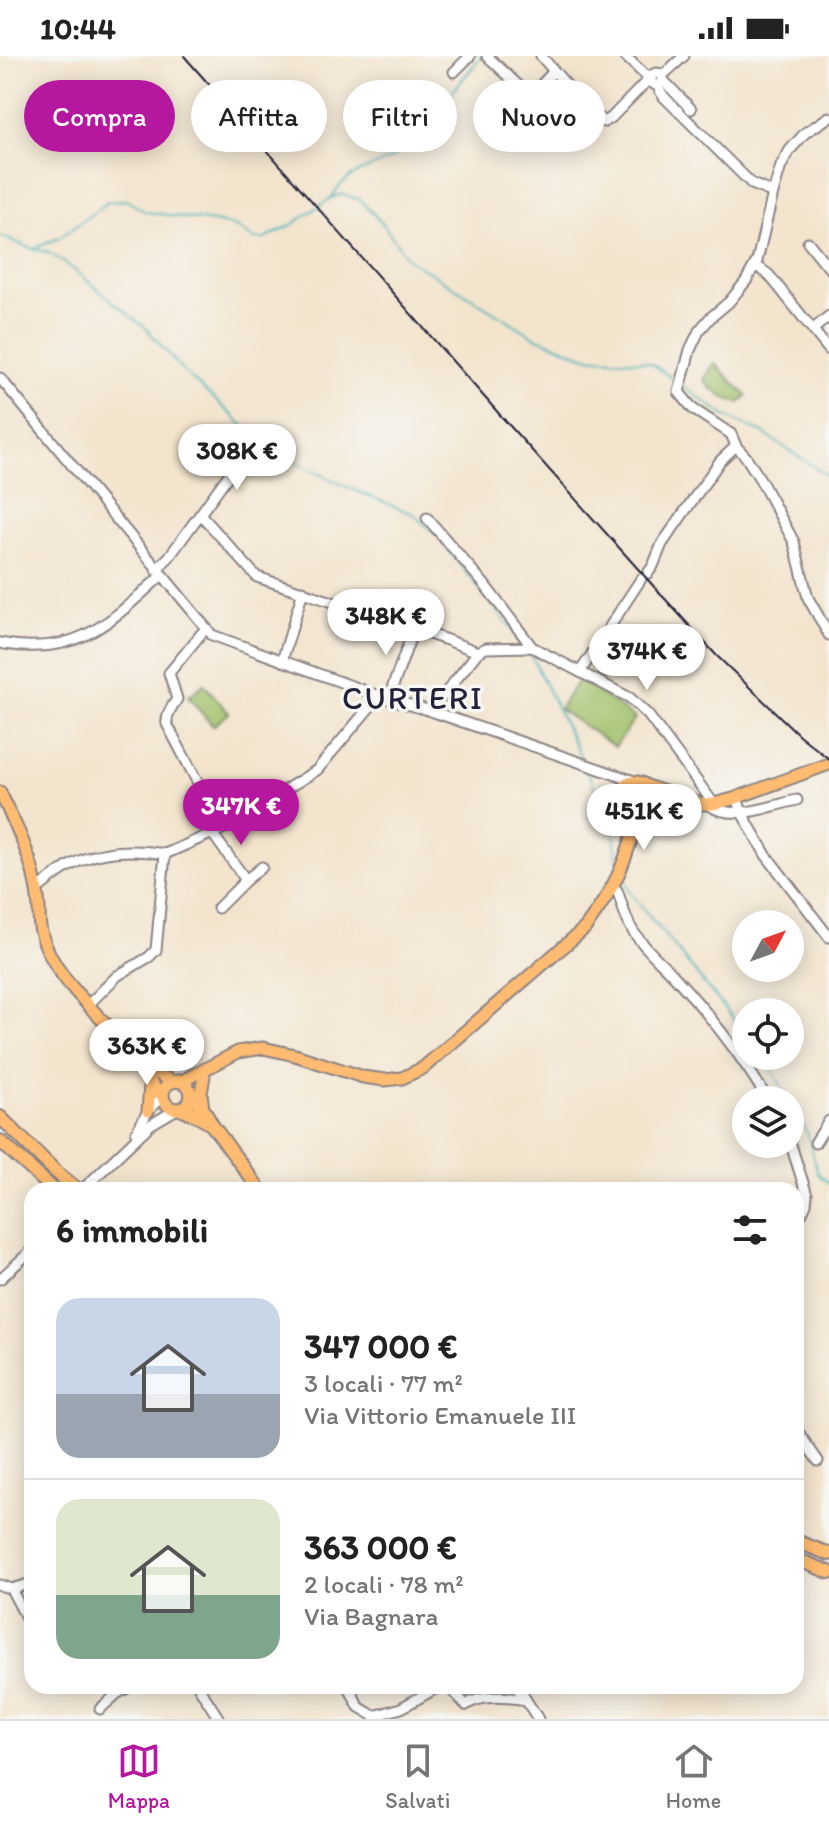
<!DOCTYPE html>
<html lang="it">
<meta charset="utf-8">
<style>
:root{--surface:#fff;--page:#f6f6f6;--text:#222;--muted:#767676;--line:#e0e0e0;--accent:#b5179e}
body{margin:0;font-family:Itim,sans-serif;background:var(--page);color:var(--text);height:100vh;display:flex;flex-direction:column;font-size:30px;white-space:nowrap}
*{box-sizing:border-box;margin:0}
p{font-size:26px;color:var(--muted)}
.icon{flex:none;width:44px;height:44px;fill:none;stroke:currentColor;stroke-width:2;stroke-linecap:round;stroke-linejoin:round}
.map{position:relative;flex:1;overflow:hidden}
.sheet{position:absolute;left:24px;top:1126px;width:780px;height:512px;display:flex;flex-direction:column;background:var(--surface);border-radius:24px;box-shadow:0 4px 20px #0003}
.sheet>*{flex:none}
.top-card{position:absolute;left:24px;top:24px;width:782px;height:72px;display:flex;gap:16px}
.needle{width:52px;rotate:49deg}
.controls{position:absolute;left:732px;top:854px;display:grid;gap:16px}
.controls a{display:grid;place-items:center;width:72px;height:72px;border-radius:50%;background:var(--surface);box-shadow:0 4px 20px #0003;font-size:40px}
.price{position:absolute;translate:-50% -68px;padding:0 18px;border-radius:28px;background:#fff;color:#222;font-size:26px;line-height:52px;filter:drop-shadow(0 2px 4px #0008)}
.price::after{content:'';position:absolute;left:50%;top:48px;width:24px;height:18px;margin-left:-12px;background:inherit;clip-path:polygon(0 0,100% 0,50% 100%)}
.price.on{background:var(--accent);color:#fff}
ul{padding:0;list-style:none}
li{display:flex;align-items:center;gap:24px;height:200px;padding:0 32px}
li+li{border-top:2px solid var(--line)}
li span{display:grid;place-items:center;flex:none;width:224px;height:160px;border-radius:24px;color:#555}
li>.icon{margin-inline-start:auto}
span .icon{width:96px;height:96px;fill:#fffc;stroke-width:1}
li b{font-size:34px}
h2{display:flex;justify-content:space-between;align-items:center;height:96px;padding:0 32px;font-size:34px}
.pill{padding:0 28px;border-radius:36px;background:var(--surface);box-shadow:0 4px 20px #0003;font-size:28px;line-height:72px}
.pill.on{background:var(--accent);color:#fff}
.status{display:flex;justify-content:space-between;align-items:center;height:56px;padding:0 40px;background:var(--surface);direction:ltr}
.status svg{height:22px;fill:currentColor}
.tabs{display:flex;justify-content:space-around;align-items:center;height:112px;border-top:2px solid var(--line);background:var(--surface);font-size:22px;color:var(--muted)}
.tabs a{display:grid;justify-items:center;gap:4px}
.tabs .on{color:var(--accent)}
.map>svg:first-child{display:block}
.green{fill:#9fbf67;stroke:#607051;stroke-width:2}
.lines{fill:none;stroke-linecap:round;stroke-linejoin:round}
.stream{stroke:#3daeb8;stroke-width:2}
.minor-casing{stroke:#8a8384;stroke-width:13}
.major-casing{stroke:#8a8384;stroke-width:15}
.highway-casing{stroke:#8a8384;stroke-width:16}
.minor{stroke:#fff;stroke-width:9}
.major{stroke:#febb71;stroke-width:11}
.highway{stroke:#febb71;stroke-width:12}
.rail{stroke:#22223b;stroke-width:2}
.labels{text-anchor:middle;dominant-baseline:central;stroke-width:7;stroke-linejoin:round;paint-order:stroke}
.quarter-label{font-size:32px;letter-spacing:2px;fill:#22223b;stroke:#f6f6f2}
</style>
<div class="status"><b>10:44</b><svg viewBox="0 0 49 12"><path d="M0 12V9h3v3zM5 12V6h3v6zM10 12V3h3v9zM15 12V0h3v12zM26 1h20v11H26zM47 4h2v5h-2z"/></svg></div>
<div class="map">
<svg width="829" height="1663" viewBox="0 0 829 1663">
<rect width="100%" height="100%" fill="#f6f6f2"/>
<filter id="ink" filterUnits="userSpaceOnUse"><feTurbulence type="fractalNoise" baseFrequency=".0125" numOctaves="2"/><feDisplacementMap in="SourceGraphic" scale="16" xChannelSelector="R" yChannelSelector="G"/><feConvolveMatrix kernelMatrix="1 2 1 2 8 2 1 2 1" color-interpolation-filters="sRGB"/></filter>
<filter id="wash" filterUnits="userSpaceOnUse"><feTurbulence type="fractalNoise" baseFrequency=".006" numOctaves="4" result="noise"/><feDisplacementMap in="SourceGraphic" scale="32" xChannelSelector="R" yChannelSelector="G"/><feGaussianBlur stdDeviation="1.8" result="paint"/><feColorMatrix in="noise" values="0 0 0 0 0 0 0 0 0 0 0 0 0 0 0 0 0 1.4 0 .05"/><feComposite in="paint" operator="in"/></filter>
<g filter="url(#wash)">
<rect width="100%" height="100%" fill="#f3e4cd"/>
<!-- green -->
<g class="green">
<path d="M 714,307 L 747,340 L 740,347 C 726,344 713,336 704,324 Z"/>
<polygon points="579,623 635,662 615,691 559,653"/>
<polygon points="204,628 229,657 213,670 188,641"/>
</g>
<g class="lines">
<!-- stream -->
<g class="stream">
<path d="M 332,141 C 348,111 377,114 402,96 L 482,0"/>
<polyline points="0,180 33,193 61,181 108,146 126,144 146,156 214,166 236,171 253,183 265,183 290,170 331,142 342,138 359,143 383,168 408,203 535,281 586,301 649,306 679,327"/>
<polyline points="33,193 47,196 68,209 148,274 183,315 254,379"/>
<polyline points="684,331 725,360 763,377 829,421"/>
<polyline points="258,383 270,394 354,434 413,458 434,477"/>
<polyline points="444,488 522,586"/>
<polyline points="529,595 582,704"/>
<polyline points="586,713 613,770 618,808"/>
<polyline points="622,818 631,838 746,978"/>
<polyline points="764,1000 789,1043"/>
<polyline points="790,1045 808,1079 818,1118 829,1127"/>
</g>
</g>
</g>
<g filter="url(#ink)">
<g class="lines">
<!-- minor casing -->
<g class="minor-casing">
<g id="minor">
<polyline points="487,0 518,29 532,39 554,15"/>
<polyline points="541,0 583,48 604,66 611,62 646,26 651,25"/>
<polyline points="625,0 645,19 651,21"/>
<polyline points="454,16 470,0"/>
<circle cx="657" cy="23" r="6"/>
<polyline points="662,20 684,0"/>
<polyline points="663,24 691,53"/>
<polyline points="659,29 659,33 664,41 752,128 773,137"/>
<polyline points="829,61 805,77 790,94 781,110 773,137 757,205 746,225 729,246 710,262 699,275 690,294 679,336 693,353 731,378 736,390 746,401 760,423 794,486 808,542 829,579"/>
<polyline points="808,186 829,212"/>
<polyline points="755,209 769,219 829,294"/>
<polyline points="816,271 829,260"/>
<polyline points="0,322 212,579 379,640 431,655 634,725"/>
<polyline points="201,459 257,521 447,584 478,596"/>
<polyline points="427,462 484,528 532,591"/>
<polyline points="156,514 169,501 259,377"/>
<polyline points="648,517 653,510 662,488 720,405 736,390"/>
<path d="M 205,573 L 169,617 L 177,643 C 172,651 166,658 167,668 L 222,773"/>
<path d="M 0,587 C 77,602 109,567 161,520"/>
<polyline points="478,596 486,592 532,591 630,642 648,659 714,748"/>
<polyline points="282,605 303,535"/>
<polyline points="580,616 641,523"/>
<polyline points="389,641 414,572"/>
<polyline points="431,655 478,596"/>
<polyline points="737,741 742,757 766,799 829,881"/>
<path d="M 708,749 C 735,766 769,750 797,744"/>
<polyline points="212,777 246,824"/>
<path d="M 612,831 L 617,834 C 622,847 625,863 633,875 C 644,892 660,905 674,920 C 709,958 742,1000 768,1044"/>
<path d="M 36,834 C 48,825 59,815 73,808 C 101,794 135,793 165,798"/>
<polyline points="218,852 246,824 262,811"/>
<polyline points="88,949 117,920 149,901 156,894 165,798 222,773 317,714 379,640"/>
<polyline points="136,1077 148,1055 163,1040"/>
<polyline points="790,1086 807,1139 806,1148 796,1169"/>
<polyline points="815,1087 829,1065"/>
<polyline points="82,1134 150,1069 177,1053"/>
<polyline points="0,1223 32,1194"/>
<polyline points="796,1373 818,1405"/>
<polyline points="0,1529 11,1533 32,1573"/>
<polyline points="11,1533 32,1527"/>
<polyline points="198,1630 219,1663"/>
<polyline points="348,1630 359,1651 374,1660 401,1652 440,1630"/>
<path d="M 448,1630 L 466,1649 C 483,1638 507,1641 526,1644"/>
<polyline points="514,1630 521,1636 538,1663"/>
<polyline points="100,1653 118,1637 131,1630"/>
</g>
</g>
<!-- major casing -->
<g class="major-casing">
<g id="major">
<path d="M 647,730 C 653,740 650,750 640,754 C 609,753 621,713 647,730 L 701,748 L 714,748 L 733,743 L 829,708"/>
<path d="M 0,736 C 12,762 26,788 33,816 C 36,827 38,840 39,852 C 39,860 39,869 41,876 C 51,914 82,943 108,970 C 129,992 146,1013 173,1026"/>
<path d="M 143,1010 C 150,1022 151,1032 163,1040"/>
<circle cx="177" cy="1039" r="14"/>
<path d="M 180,1026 L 238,996 L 263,992 L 295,999 L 363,1021 L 385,1024 L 402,1022 L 423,1012 L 585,872 C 599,853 612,834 621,812 C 630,791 633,773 644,752"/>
<polyline points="203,1053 201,1037 204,1020"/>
<polyline points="148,1055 150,1028"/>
</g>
</g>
<!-- highway casing -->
<g class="highway-casing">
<g id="highway">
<polyline points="191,1038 203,1053 212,1069 260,1134"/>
<polyline points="180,1053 194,1058 209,1067"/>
<polyline points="0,1061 55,1115 78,1134"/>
<polyline points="0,1085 54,1134"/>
<polyline points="796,1485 829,1498"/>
<polyline points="796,1503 829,1516"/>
</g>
</g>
<!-- minor -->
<use href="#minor" class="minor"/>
<!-- major -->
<use href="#major" class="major"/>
<!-- highway -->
<use href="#highway" class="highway"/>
<!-- rail -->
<polyline class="rail" points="184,0 501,360 657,534 717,600 799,679 829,703"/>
</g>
</g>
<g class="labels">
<!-- quarter labels -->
<g class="quarter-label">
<text x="413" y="642">CURTERI</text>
</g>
</g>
</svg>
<div class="controls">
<a><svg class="needle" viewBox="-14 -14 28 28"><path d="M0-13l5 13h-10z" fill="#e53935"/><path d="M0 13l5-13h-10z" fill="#767676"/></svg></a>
<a><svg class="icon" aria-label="locate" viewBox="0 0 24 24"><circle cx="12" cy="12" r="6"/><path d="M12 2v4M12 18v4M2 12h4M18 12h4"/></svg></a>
<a><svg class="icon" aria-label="layers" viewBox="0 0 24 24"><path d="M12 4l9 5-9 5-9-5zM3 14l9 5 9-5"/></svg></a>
</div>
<b class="price" style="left:237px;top:436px">308K €</b>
<b class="price" style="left:386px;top:601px">348K €</b>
<b class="price" style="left:647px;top:636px">374K €</b>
<b class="price on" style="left:241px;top:791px">347K €</b>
<b class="price" style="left:644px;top:796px">451K €</b>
<b class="price" style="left:147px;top:1031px">363K €</b>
<div class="top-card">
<a class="pill on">Compra</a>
<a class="pill">Affitta</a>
<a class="pill">Filtri</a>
<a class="pill">Nuovo</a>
</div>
<section class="sheet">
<h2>6 immobili<svg class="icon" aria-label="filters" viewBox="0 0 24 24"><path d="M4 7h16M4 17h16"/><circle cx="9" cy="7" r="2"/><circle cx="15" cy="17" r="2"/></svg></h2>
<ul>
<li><span style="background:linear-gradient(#c9d6e8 60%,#9aa5b1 0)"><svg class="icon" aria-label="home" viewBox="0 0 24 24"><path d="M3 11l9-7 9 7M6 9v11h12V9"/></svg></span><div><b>347 000 €</b><p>3 locali · 77 m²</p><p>Via Vittorio Emanuele III</p></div></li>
<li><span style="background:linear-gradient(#dfe7d0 60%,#7fa58c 0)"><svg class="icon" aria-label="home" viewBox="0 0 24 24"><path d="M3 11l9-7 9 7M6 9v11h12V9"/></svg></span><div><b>363 000 €</b><p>2 locali · 78 m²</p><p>Via Bagnara</p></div></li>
</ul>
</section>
</div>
<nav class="tabs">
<a class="on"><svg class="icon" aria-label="map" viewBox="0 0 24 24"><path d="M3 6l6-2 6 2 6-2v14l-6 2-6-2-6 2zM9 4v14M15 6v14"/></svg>Mappa</a>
<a><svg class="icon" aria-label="saved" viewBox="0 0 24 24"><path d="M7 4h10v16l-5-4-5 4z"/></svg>Salvati</a>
<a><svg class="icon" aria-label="home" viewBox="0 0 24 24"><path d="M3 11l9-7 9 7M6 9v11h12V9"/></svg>Home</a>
</nav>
